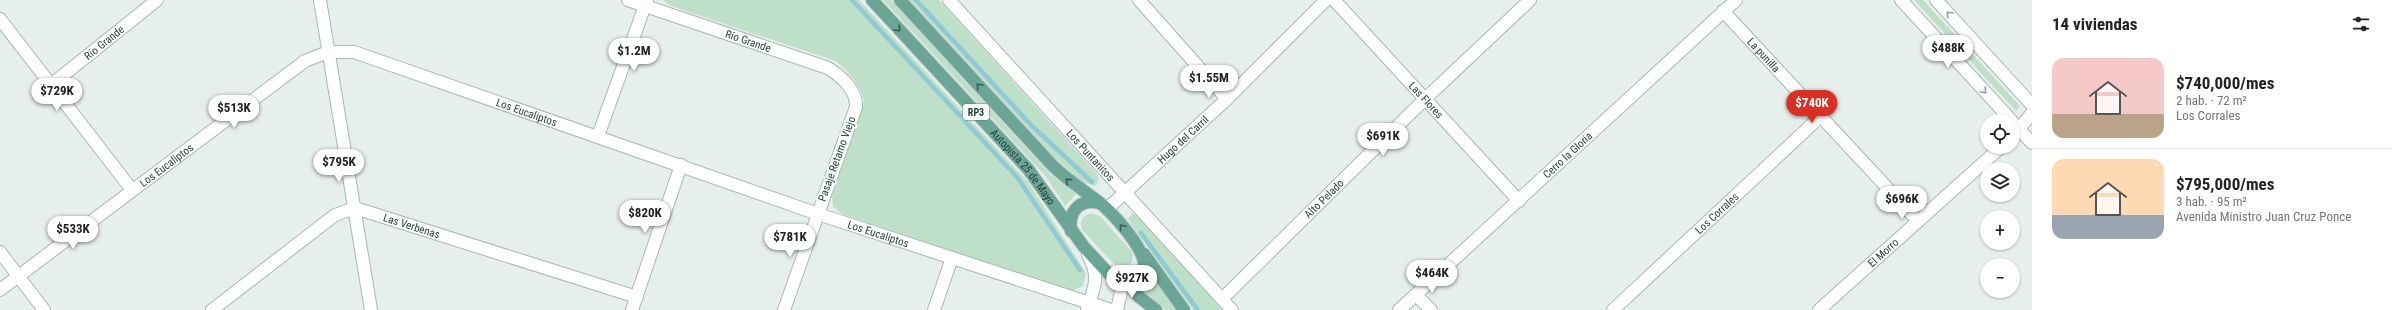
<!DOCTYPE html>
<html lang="es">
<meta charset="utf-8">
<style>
:root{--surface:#fff;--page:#f2f2f2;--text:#222;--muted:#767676;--line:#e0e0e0;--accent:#d93025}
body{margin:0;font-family:"Roboto Condensed",sans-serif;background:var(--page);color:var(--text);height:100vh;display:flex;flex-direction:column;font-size:15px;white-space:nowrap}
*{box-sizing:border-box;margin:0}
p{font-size:13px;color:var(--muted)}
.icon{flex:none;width:22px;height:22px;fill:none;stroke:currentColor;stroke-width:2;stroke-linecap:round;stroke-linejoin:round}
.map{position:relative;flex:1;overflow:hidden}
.panel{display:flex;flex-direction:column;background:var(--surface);width:360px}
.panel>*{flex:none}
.controls{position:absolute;left:1980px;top:114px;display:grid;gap:8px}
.controls a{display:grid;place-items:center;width:40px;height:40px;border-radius:50%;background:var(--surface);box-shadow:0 1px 3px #0004;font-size:20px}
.price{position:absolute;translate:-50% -34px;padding:0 9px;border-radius:14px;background:#fff;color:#222;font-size:13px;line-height:26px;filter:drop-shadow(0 1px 2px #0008)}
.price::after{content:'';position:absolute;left:50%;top:24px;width:12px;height:9px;margin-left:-6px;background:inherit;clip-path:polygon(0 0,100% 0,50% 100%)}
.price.current{background:var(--accent);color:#fff}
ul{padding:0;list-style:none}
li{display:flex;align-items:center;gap:12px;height:100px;padding:0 20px}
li+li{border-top:1px solid var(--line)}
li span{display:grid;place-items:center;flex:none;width:112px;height:80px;border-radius:12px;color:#555}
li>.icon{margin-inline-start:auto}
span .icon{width:48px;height:48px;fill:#fffc;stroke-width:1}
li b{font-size:17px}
h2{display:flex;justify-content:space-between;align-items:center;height:48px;padding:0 20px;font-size:17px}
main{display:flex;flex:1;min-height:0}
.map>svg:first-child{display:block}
.green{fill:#bfe0c8}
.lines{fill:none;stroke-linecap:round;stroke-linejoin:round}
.stream{stroke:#8ec9d4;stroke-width:4.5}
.minor-casing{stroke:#a8b8b2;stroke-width:14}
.major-casing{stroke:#c2cac8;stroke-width:14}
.minor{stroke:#fff;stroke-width:12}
.major{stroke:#6aa596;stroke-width:12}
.oneway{stroke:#92a09c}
.oneway2{stroke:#365b51}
.labels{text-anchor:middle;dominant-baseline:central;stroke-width:4;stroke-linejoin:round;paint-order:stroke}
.shield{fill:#f7fbf9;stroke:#637a73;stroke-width:1}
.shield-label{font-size:10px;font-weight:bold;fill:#24423a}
.street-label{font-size:11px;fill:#24423a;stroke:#f7fbf9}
</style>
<main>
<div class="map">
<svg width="2032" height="310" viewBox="0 0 2032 310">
<rect width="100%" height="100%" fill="#e6efeb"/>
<!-- green -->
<g class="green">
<path d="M 663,0 L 859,0 L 1028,182 L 1086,273 L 1083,286 L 1072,291 L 842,214 L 833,207 L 832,197 L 864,100 C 860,86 848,69 835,61 L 671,6 Z"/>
<polygon points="883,0 891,0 1051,175 1076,194 1065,206 1047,178"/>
<polygon points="910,0 939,0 1096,173 1099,178 1096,186 1082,182 1054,157"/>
<polygon points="1914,0 1923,0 2020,106 2016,111"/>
<path d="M 1091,213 L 1100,216 L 1132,252 C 1134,259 1132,266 1124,269 L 1115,265 L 1082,230 C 1079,221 1082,216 1091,213 Z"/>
<polygon points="1132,213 1139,216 1154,232 1222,310 1193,310 1134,228 1128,219"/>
<polygon points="1150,274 1179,310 1166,310 1138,287"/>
</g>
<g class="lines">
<!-- stream -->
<g class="stream">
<polyline points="852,0 1017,177 1080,270"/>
<polyline points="916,0 1031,125 1092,182"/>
<polyline points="1141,233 1198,310"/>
</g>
<!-- minor casing -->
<g class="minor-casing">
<g id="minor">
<polyline points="320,0 371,310"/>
<path id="s1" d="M 628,0 L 828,68 C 841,76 857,90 856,107 L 784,310"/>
<path id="s2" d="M 949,0 L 1232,310"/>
<polyline points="1139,0 1227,99"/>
<path id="s3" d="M 1334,0 L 1519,201"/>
<polyline points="1901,0 2012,121"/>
<polyline points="1936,0 2032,105"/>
<path id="s4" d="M 1723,11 L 1918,221"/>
<polyline points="0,19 132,190"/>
<path id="s5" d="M 51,85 L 157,0"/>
<polyline points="2015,125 2032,143"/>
<polyline points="598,136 647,0"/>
<polyline points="2013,136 2032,113"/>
<path id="s6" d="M 1107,209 L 1227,99 L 1326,0"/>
<polyline points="0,252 44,310"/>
<path id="s7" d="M 0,290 L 305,61 L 328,52 L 354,52 L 818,214 L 1111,310"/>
<polyline points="1416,295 1431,310"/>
<path id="s8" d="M 1222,299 L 1425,99 L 1530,0"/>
<path d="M 1087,309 C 1095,287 1100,276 1088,255"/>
<path id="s9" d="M 212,310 L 335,215 L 355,208 L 637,297"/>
<polyline points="632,310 681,165"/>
<polyline points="934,310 952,258"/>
<polyline points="1117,310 1123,283"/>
<path id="s10" d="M 1399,310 L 1736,0"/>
<path id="s11" d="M 1613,310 L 1821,116"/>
<path id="s12" d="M 1819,310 L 2001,147"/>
</g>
</g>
<!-- major casing -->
<g class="major-casing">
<g id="major">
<path id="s13" d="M 872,0 L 1028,169 L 1084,247 L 1109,274 L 1123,283 C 1132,283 1139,280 1143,272 C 1151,255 1118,220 1106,208 C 1089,193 1069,182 1053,166 L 900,0"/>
<path d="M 1071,231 C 1068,211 1080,198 1100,203"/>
<polyline points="1144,254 1184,310"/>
<polyline points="1129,283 1138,296 1156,310"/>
</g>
</g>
<!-- minor -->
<use href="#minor" class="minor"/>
<!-- major -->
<use href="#major" class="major"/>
</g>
<!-- one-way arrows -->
<defs><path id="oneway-chevron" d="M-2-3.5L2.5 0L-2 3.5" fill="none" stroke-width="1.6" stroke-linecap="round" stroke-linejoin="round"/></defs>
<g class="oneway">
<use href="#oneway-chevron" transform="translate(1949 14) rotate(-133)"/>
<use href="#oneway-chevron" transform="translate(1984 91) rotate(47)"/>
</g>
<g class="oneway2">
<use href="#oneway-chevron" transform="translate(898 29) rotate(47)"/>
<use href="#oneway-chevron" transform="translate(979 86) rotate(-133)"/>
<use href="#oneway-chevron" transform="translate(1068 181) rotate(-140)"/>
<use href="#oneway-chevron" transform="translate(1122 227) rotate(-130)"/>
</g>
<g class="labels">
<!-- shield labels -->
<rect class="shield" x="963" y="104" width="26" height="16" rx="3"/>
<g class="shield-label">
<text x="976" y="112">RP3</text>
</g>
<!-- street labels -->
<g class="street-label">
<text stroke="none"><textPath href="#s1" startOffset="127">Río Grande</textPath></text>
<text stroke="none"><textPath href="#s5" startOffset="68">Río Grande</textPath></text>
<text stroke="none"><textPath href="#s4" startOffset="60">La punilla</textPath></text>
<text stroke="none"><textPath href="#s3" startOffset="136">Las Flores</textPath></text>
<text stroke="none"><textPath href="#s7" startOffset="615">Los Eucaliptos</textPath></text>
<text stroke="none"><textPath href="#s6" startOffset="103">Hugo del Carril</textPath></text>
<text stroke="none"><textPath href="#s2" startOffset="210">Los Puntanitos</textPath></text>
<text stroke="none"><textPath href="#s10" startOffset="229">Cerro la Gloria</textPath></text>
<text transform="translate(837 159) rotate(-70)">Pasaje Retamo Viejo</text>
<text stroke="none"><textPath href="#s7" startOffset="208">Los Eucaliptos</textPath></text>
<text stroke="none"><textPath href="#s13" startOffset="225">Autopista 25 de Mayo</textPath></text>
<text stroke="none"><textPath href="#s8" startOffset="143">Alto Pelado</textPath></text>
<text stroke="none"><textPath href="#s11" startOffset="142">Los Corrales</textPath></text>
<text stroke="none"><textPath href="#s9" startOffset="236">Las Verbenas</textPath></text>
<text stroke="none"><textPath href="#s7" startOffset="987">Los Eucaliptos</textPath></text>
<text stroke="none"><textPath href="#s12" startOffset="86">El Morro</textPath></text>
</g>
</g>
</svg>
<div class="controls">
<a><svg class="icon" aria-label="locate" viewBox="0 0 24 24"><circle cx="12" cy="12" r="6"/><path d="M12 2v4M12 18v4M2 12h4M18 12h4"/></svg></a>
<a><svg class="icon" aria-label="layers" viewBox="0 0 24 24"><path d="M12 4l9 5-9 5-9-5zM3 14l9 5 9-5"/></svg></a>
<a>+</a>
<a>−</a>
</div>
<b class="price" style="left:1948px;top:69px">$488K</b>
<b class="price" style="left:634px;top:72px">$1.2M</b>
<b class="price" style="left:1209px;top:99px">$1.55M</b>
<b class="price" style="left:57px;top:112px">$729K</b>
<b class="price current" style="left:1812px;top:124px">$740K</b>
<b class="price" style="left:234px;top:129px">$513K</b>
<b class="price" style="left:1383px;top:157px">$691K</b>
<b class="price" style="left:339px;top:183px">$795K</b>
<b class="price" style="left:1902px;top:220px">$696K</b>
<b class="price" style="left:645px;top:234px">$820K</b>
<b class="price" style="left:73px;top:250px">$533K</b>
<b class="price" style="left:790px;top:258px">$781K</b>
<b class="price" style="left:1432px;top:294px">$464K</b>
<b class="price" style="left:1132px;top:299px">$927K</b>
</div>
<section class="panel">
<h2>14 viviendas<svg class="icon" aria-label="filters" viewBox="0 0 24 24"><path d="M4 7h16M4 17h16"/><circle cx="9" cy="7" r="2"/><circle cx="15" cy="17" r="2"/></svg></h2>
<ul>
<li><span style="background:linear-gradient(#f6c9c9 70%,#b9a48a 0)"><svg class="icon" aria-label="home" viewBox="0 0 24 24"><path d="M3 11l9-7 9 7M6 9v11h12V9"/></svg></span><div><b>$740,000/mes</b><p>2 hab. · 72 m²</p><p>Los Corrales</p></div></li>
<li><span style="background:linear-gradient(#ffd9b3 70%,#9aa5b1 0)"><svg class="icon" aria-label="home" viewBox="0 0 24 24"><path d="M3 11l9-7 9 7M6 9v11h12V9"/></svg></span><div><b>$795,000/mes</b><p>3 hab. · 95 m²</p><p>Avenida Ministro Juan Cruz Ponce</p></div></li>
</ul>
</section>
</main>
